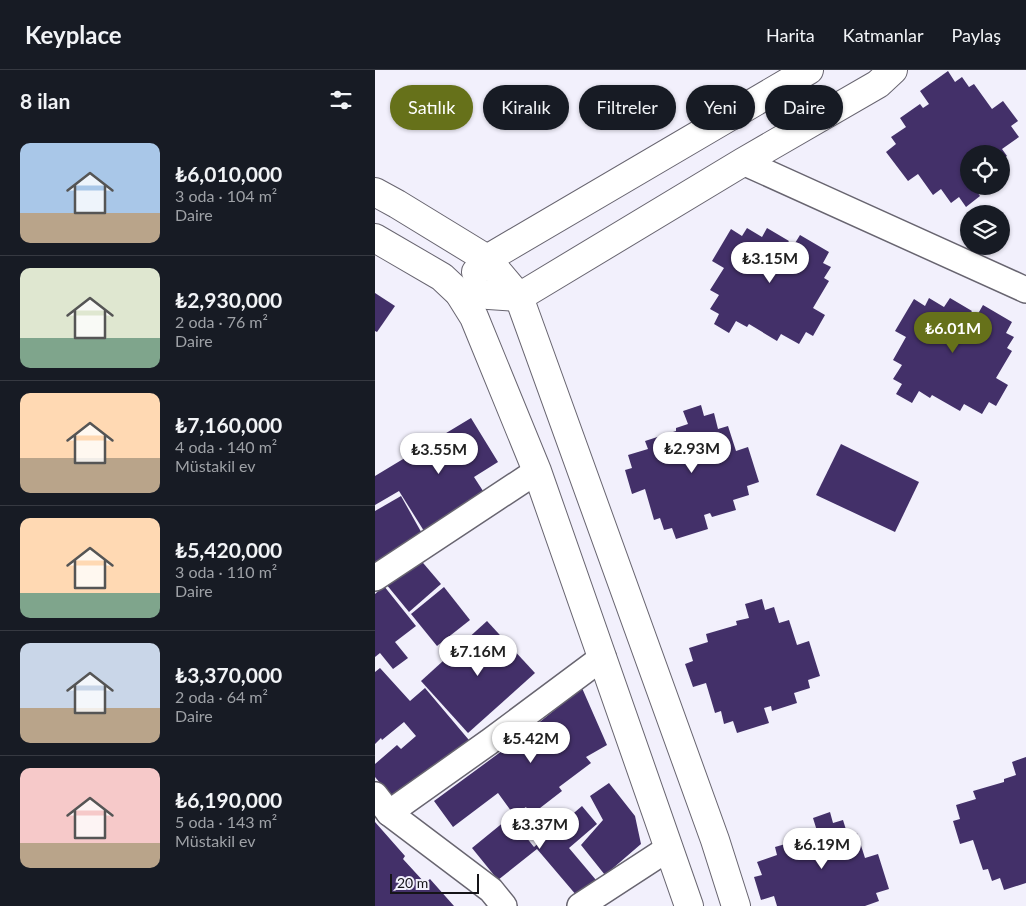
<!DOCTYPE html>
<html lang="tr">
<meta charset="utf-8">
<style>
:root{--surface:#171b24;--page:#20242c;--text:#f1f3f6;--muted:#9ea1a6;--line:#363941;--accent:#66711a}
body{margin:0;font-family:Lato,sans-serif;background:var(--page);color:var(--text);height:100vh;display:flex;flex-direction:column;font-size:19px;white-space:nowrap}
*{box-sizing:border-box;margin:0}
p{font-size:16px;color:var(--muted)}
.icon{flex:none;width:28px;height:28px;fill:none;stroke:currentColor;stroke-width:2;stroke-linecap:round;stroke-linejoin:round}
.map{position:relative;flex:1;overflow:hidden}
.drawer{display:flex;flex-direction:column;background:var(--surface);width:375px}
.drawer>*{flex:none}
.top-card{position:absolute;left:15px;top:15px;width:475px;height:45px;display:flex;gap:10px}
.fabs{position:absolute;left:585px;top:75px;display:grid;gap:10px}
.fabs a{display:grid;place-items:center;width:50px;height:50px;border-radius:50%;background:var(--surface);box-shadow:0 1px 4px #0004;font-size:25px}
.scale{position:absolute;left:15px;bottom:12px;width:89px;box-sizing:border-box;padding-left:5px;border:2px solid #151418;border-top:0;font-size:14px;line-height:18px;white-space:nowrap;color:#151418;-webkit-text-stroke:4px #f2f0fc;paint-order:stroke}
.price{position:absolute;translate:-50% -42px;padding:0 11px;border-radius:18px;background:#fff;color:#222;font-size:16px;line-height:32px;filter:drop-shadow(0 1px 2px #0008)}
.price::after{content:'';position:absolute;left:50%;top:30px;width:15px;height:11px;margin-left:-8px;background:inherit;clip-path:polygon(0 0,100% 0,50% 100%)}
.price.on{background:var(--accent);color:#fff}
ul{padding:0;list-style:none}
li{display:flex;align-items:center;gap:15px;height:125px;padding:0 20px}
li+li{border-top:1px solid var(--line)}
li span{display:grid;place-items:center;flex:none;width:140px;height:100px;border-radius:10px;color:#555}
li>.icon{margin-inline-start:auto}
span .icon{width:60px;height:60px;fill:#fffc;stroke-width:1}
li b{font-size:21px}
h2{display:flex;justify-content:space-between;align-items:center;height:60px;padding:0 20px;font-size:21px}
.tag{padding:0 18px;border-radius:22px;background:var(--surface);box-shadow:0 1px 4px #0004;font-size:18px;line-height:45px}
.tag.on{background:var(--accent);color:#fff}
header{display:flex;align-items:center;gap:30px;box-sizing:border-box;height:70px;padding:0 25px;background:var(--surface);border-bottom:1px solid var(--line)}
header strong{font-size:24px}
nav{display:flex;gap:28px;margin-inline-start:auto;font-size:18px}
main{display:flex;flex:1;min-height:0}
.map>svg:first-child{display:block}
.building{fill:#433069}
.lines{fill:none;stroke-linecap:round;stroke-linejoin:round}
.minor-casing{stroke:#686570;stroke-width:28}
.tertiary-casing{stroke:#686570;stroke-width:30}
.minor{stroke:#fff;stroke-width:25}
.tertiary{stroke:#fff;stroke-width:28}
</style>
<header>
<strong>Keyplace</strong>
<nav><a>Harita</a><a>Katmanlar</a><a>Paylaş</a></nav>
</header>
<main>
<section class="drawer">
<h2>8 ilan<svg class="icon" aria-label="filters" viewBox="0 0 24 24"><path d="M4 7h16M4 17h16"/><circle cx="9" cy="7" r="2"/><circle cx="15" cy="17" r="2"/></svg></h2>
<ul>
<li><span style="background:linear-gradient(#a9c7e8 70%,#b9a48a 0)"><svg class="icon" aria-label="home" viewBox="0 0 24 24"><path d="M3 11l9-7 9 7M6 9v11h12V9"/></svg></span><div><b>₺6,010,000</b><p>3 oda · 104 m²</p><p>Daire</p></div></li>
<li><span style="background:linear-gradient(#dfe7d0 70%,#7fa58c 0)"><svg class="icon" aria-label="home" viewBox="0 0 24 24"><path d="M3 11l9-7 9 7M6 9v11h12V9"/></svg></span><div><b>₺2,930,000</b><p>2 oda · 76 m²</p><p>Daire</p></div></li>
<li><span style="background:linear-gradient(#ffd9b3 65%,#b9a48a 0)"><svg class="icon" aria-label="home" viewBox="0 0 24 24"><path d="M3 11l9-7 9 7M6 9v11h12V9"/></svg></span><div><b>₺7,160,000</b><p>4 oda · 140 m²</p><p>Müstakil ev</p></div></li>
<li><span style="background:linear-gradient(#ffd9b3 75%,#7fa58c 0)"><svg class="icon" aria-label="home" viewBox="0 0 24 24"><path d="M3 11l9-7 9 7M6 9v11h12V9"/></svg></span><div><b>₺5,420,000</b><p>3 oda · 110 m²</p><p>Daire</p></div></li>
<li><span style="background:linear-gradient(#c9d6e8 65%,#b9a48a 0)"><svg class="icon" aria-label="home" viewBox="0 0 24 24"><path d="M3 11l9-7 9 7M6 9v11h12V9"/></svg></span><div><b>₺3,370,000</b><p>2 oda · 64 m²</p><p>Daire</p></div></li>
<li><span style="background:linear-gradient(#f6c9c9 75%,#b9a48a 0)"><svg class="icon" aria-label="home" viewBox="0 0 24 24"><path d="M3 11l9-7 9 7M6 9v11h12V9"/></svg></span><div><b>₺6,190,000</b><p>5 oda · 143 m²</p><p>Müstakil ev</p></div></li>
</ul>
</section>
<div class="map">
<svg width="651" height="836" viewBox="0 0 651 836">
<rect width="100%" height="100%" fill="#f2f0fc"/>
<!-- building -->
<g class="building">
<polygon points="573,1 580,12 587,7 594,17 599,14 617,39 628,31 643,51 636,56 644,67 627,79 632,86 626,90 626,84 594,84 594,116 598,116 605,126 591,137 584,127 576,133 566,119 558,125 543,104 533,111 511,82 521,74 516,67 531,57 525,48 545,34 548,38 554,34 545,21"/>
<polygon points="372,158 387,167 392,158 414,171 411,175 417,178 425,165 454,182 448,193 456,197 449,208 454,211 438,238 450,245 438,266 431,262 424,274 406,264 402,271 374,254 372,257 361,251 354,263 339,254 344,244 335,239 344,225 335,220 349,198 337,191 356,159 367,166"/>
<polygon points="0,223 20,236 2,262 0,261"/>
<polygon points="554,228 569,237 575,228 597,241 594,245 600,249 608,235 637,252 631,263 639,267 632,278 637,281 621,308 633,315 621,336 614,332 607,344 589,334 585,341 557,325 555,328 544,321 537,333 521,324 527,314 518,309 527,295 518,290 531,267 520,261 539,229 550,236"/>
<polygon points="326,335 329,346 339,343 343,359 353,356 361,381 373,377 384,412 372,416 374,425 358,430 361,440 337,447 335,443 329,445 333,459 301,469 297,458 289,460 285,448 279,450 270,419 257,424 250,400 257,398 253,385 273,379 270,371 301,361 301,358 313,354 308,341"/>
<polygon points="96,348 123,392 99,407 110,424 49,461 24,421 0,435 0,406"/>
<polygon points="466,374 544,412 520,462 441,425"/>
<polygon points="26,426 49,467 0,495 0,441"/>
<polygon points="43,487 66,514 34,542 11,514"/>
<polygon points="9,516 41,556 20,572 33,588 18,599 5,583 0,587 0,524"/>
<polygon points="69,517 95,550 62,576 36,544"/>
<polygon points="387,529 390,540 399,537 404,553 414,550 422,575 434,571 445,606 433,610 435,618 419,623 422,633 397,641 396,636 389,638 394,653 362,663 358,651 349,654 346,641 340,643 331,613 318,617 310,594 318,591 314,578 333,572 331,564 362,555 361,551 374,548 370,534"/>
<polygon points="112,551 160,603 93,663 46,611"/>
<polygon points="5,598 35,631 50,618 99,676 53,712 47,704 18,728 0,707 0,694 22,675 26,679 41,666 29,652 7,670 6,668 0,674 0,602"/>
<polygon points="207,618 232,675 211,687 216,693 184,717 187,721 156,745 151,737 139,745 123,723 78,757 59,731 146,667"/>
<polygon points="651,687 651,813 629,820 625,808 617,811 613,799 608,800 598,770 585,774 578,751 585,749 581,735 601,729 598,721 629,712 629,709 641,705 637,692"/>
<polygon points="234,713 260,746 266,774 230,805 206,775 228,750 215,726"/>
<polygon points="207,736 222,754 194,778 221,810 202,826 162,779 123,810 97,778 135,747 159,777"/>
<polygon points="455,742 458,753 468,750 473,766 482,763 490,788 503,784 514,819 501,823 504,831 490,836 402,836 399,826 386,830 379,807 387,805 382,792 402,785 400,777 431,768 430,765 442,761 438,748"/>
<polygon points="0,752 30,786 28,789 50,813 55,809 79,836 0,836"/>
</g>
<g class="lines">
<!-- minor casing -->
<g class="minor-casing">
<g id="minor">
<polyline points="368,92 651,220"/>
<polyline points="0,508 162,401"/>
<polyline points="0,725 14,743 116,820 129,836"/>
<polyline points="14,743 114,672 228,587"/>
<polyline points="205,836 294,778"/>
</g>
</g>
<!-- tertiary casing -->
<g class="tertiary-casing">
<g id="tertiary">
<polyline points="0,122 22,134 112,189 144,227 340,770 361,836"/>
<polyline points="0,168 67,207 84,223 99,247 162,401 314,836"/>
<polyline points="101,202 112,189 434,0"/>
<polyline points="84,223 144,227 368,92 503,14 518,0"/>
</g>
</g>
<!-- minor -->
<use href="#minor" class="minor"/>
<!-- tertiary -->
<use href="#tertiary" class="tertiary"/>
</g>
</svg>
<div class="fabs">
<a><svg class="icon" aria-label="locate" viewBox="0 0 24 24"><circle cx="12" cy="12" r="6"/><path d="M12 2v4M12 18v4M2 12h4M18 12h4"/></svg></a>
<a><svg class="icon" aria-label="layers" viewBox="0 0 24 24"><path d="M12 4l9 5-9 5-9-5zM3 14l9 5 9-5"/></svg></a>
</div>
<div class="scale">20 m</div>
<b class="price" style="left:395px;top:214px">₺3.15M</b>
<b class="price on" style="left:578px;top:284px">₺6.01M</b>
<b class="price" style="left:317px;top:404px">₺2.93M</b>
<b class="price" style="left:64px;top:405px">₺3.55M</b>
<b class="price" style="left:103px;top:607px">₺7.16M</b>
<b class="price" style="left:156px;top:694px">₺5.42M</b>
<b class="price" style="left:165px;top:780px">₺3.37M</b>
<b class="price" style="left:447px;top:800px">₺6.19M</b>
<div class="top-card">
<a class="tag on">Satılık</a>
<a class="tag">Kiralık</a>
<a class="tag">Filtreler</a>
<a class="tag">Yeni</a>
<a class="tag">Daire</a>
</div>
</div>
</main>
